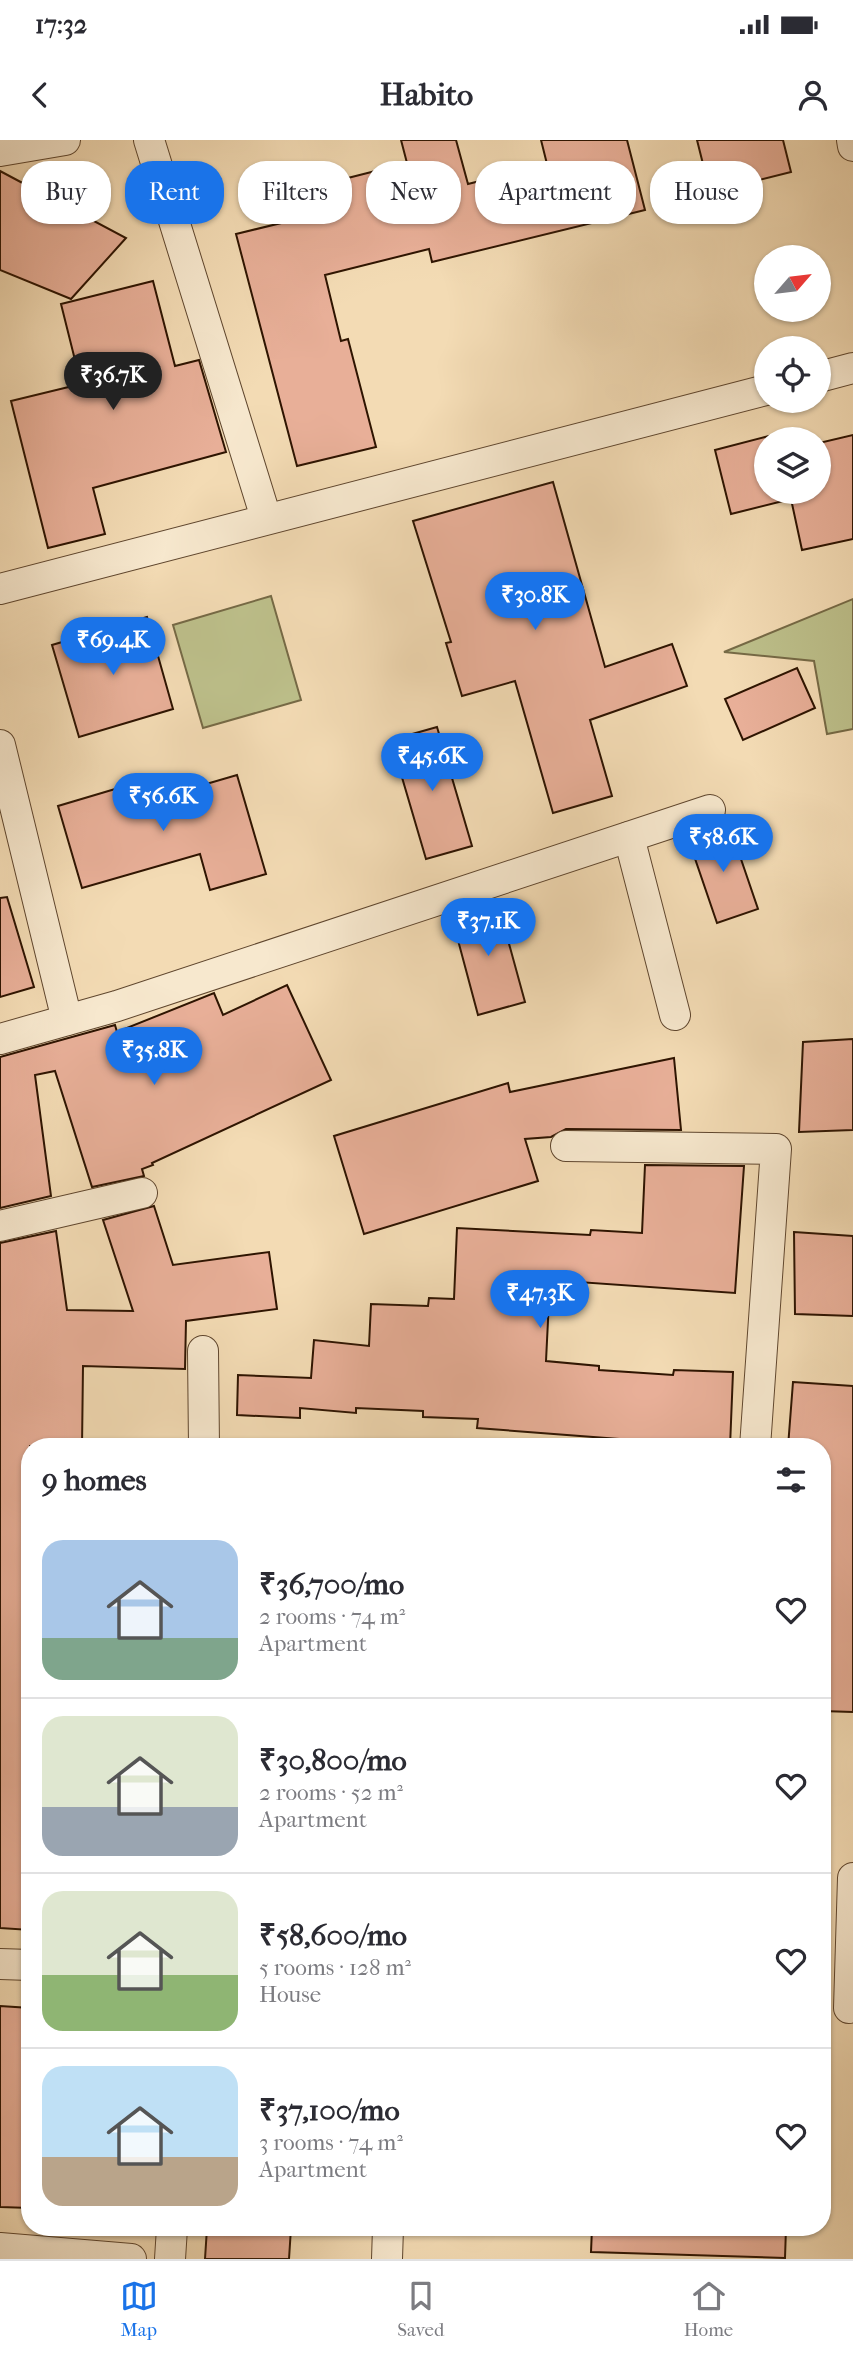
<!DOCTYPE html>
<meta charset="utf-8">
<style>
:root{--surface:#fff;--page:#f2f2f3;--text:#2b2b33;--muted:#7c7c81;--line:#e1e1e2;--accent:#1a73e8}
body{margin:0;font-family:"IM FELL French Canon",serif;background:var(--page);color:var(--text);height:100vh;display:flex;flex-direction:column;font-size:26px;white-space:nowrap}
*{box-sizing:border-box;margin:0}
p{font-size:23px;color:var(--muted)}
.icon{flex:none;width:38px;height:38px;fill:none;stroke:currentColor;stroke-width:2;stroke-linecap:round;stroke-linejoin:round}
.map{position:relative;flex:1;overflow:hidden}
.side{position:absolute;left:21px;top:1298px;width:810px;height:798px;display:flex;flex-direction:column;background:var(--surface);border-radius:28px;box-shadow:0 2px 5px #0004}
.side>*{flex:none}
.top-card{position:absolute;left:21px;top:21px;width:812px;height:63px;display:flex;gap:14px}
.needle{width:46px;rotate:62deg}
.controls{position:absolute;left:754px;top:105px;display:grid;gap:14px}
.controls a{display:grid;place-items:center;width:77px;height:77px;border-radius:50%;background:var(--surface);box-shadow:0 2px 5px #0004;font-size:35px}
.price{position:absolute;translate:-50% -60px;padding:0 16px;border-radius:24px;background:var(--accent);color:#fff;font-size:23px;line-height:46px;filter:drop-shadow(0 2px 4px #0008)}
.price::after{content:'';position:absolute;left:50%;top:42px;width:21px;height:16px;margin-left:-10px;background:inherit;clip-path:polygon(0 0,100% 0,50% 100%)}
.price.selected{background:#222;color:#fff}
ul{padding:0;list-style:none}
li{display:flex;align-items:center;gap:21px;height:175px;padding:0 21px}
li+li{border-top:2px solid var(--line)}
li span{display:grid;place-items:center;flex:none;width:196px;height:140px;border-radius:21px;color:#555}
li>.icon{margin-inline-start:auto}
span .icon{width:84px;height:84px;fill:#fffc;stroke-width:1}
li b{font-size:30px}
h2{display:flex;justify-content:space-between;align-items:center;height:84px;padding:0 21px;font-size:30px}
.chip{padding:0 24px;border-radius:28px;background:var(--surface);box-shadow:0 2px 5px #0004;font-size:24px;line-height:63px}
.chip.selected{background:var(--accent);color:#fff}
.status{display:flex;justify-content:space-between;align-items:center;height:49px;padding:0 35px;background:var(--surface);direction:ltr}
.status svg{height:19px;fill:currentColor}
header{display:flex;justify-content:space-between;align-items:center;height:91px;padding:0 21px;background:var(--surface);font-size:32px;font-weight:700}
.tab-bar{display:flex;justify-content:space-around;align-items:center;height:98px;border-top:2px solid var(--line);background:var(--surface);font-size:19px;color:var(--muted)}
.tab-bar a{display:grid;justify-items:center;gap:4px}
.tab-bar .selected{color:var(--accent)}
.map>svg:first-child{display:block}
.green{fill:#bdc08b;stroke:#766a46;stroke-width:2}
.building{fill:#e8af98;stroke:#2e1401;stroke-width:2}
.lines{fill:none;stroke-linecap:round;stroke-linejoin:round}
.street-casing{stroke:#5f462e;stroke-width:32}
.street{stroke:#f7e8ce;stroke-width:30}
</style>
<div class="status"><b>17:32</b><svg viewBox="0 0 49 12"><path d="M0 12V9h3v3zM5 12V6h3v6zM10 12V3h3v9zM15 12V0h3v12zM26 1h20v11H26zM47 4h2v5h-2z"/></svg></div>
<header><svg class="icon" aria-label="back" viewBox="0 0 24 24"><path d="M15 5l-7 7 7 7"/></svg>Habito<svg class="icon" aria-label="person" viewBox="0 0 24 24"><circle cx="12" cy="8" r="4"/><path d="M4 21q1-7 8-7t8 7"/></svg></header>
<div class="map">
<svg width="853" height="2119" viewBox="0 0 853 2119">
<rect width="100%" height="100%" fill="#f3dbb4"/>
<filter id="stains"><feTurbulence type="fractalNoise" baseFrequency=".00286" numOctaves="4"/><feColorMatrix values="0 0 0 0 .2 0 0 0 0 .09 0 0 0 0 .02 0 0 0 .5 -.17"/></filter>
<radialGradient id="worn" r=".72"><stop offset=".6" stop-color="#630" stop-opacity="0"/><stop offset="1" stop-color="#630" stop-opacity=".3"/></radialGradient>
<!-- green -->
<g class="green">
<polygon points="271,456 301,560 203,588 173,485"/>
<polygon points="853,459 853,589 827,594 814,521 724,512"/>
</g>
<!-- building -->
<g class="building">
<polygon points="401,0 456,0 468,44 547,24 541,0 627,0 645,70 432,122 429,109 325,135 341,201 348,199 376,307 297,326 236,94 339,69 332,42 407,23"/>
<polygon points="697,0 783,0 791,32 710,52"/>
<polygon points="0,31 126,98 71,159 0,130"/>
<polygon points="153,141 175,226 199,220 226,312 93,348 105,394 48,408 11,261 81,244 61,164"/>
<polygon points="853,295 853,399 802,410 791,359 731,374 715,310 769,296 770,299 766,299 766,352 819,352 819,303"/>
<polygon points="553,342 605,527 672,504 687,546 590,580 612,656 553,673 515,541 462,556 446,503 451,502 413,381"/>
<polygon points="147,477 173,569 79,597 52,505"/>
<polygon points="797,528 815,568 743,600 725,559"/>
<polygon points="437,587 472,706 426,719 391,600"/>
<polygon points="237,635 266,734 210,750 200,714 82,748 58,666 142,641 148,661"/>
<polygon points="729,684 758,769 717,783 688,698"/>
<polygon points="7,757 34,847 0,857 0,758"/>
<polygon points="497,760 525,862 478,875 451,774"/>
<polygon points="287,845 331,940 152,1023 153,1025 142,1029 144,1036 92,1047 55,931 35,935 51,1056 0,1068 0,917 115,885 117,892 214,853 223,875"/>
<polygon points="853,899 853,990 799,992 803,902"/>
<polygon points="674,918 681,990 566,989 551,997 525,999 538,1041 364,1094 334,996 508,943 510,952"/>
<polygon points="645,1025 744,1026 735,1153 550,1140 546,1221 599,1226 599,1230 673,1235 674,1230 733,1232 730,1307 671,1307 671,1303 477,1288 478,1279 423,1277 423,1271 356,1268 356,1273 300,1268 300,1278 237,1275 238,1235 311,1238 314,1200 369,1206 371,1164 428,1166 429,1158 454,1159 457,1088 590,1095 591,1090 642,1093"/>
<polygon points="154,1066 173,1125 269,1112 277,1169 186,1181 185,1229 83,1226 82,1307 30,1306 30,1790 0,1788 0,1103 56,1091 67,1170 133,1171 103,1080"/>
<polygon points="794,1092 853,1096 853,1176 795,1174"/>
<polygon points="793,1242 853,1246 853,1572 822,1571 822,1307 788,1307"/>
<polygon points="0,1866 30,1868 30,2068 0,2067"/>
<polygon points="207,2088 291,2088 289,2119 205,2119"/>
<polygon points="592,2088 786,2088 785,2118 591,2112"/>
</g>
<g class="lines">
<!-- street casing -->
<g class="street-casing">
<g id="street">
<polyline points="149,0 266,378"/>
<polyline points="852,0 853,6"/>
<polyline points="0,11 65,0"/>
<polyline points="819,237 853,228"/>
<polyline points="0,449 766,250"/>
<polyline points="0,605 67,880"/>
<polyline points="629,697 675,875"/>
<polyline points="0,899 117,866 710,670"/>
<polyline points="566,1006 776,1009 755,1307"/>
<polyline points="0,1086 142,1053"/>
<polyline points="203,1211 204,1307"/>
<polyline points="0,1824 30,1825"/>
<polyline points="849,1868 853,1738"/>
<polyline points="0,2108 131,2119"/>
<polyline points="170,2119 172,2088"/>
<polyline points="387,2119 388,2088"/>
</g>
</g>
<!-- street -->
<use href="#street" class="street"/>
</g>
<rect width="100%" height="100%" filter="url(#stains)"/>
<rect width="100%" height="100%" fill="url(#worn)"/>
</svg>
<div class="controls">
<a><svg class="needle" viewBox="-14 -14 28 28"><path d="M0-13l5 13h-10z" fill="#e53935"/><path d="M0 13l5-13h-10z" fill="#7c7c81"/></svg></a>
<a><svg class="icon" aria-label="locate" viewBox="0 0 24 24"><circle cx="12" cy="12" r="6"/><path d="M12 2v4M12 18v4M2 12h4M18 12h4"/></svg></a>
<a><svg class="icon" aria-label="layers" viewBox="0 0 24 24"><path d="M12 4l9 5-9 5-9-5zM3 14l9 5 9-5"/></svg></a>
</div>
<b class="price selected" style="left:113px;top:272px">₹36.7K</b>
<b class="price" style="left:535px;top:492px">₹30.8K</b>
<b class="price" style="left:113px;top:537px">₹69.4K</b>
<b class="price" style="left:432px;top:653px">₹45.6K</b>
<b class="price" style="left:163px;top:693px">₹56.6K</b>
<b class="price" style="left:723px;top:734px">₹58.6K</b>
<b class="price" style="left:488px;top:818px">₹37.1K</b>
<b class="price" style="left:154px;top:947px">₹35.8K</b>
<b class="price" style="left:540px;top:1190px">₹47.3K</b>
<div class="top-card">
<a class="chip">Buy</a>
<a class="chip selected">Rent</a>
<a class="chip">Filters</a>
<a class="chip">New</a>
<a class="chip">Apartment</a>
<a class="chip">House</a>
</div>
<section class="side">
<h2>9 homes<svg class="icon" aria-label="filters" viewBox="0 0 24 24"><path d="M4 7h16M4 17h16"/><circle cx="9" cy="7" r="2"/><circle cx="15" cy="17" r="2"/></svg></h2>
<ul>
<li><span style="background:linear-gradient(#a9c7e8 70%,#7fa58c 0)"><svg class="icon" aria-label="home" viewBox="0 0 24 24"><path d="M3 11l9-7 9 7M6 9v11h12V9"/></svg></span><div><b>₹36,700/mo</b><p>2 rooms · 74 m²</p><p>Apartment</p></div><svg class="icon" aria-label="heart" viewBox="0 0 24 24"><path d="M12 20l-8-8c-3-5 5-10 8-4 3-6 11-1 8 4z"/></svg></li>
<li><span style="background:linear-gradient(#dfe7d0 65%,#9aa5b1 0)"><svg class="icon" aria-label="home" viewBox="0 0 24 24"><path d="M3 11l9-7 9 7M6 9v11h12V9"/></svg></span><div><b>₹30,800/mo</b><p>2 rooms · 52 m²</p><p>Apartment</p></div><svg class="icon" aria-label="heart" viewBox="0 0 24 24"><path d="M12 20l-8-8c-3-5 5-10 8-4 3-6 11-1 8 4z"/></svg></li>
<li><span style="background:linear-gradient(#dfe7d0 60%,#8fb573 0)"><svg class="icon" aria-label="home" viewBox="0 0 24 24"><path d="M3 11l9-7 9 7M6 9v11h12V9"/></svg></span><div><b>₹58,600/mo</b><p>5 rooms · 128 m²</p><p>House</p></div><svg class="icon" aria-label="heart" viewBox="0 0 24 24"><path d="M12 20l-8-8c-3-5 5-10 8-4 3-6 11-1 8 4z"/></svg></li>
<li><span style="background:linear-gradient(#bfe0f5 65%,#b9a48a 0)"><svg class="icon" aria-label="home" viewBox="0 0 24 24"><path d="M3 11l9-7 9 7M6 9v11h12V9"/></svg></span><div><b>₹37,100/mo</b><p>3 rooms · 74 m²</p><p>Apartment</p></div><svg class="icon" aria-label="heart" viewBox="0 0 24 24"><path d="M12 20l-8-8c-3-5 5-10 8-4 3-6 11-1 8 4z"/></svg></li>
</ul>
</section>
</div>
<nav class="tab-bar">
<a class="selected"><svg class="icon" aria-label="map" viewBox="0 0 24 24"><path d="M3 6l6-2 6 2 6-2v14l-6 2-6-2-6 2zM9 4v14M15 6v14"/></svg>Map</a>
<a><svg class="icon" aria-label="saved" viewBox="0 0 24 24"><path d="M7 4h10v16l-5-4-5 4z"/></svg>Saved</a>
<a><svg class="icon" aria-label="home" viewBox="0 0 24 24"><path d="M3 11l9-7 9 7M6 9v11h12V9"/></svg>Home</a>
</nav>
